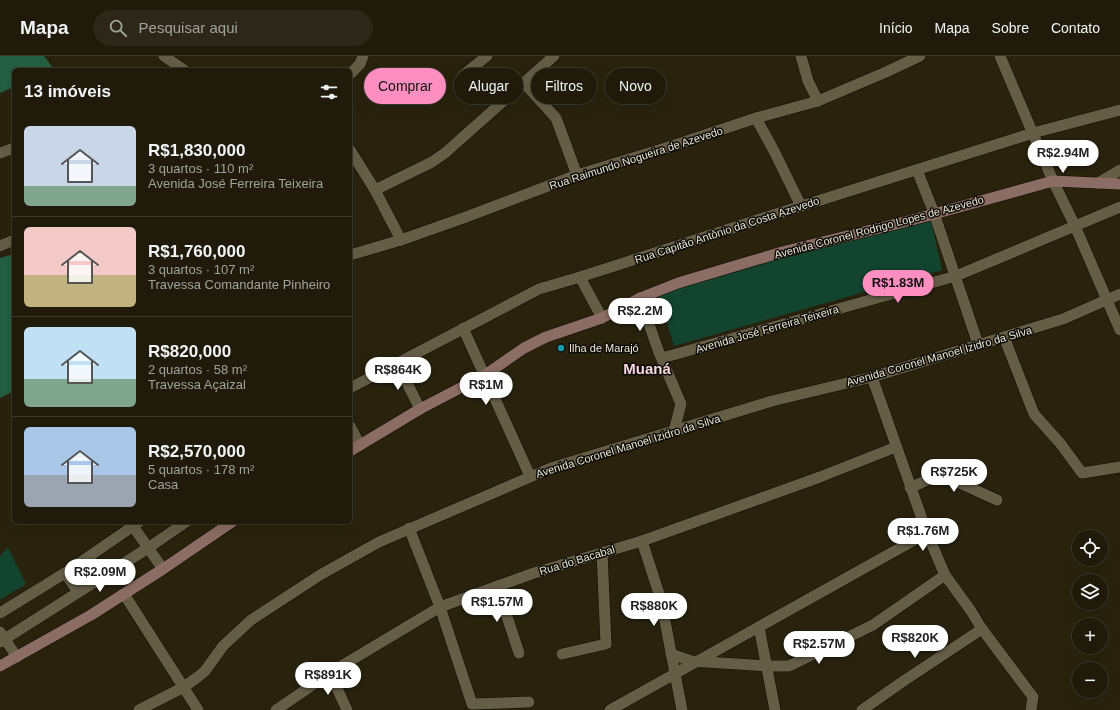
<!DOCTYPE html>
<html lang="pt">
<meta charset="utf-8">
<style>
:root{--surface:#1f1a0a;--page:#2c2718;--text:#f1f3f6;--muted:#a1a19c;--line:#3c382b;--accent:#fd8ec0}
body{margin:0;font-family:Helvetica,sans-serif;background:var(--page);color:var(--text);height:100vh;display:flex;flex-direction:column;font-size:15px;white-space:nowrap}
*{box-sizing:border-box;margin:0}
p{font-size:13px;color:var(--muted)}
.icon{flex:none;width:22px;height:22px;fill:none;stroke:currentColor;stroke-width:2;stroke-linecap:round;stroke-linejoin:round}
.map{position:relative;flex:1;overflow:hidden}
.details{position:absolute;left:12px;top:12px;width:340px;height:456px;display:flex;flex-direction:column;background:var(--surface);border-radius:6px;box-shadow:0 4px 16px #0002,0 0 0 1px var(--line)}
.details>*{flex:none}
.hud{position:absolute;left:364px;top:12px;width:380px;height:36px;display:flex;gap:8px}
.fabs{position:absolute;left:1072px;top:474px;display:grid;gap:8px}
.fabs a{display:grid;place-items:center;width:36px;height:36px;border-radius:50%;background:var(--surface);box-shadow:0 4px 16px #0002,0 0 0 1px var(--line);font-size:20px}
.price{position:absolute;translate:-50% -34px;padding:0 9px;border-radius:14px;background:#fff;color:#222;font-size:13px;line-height:26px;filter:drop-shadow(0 1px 2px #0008)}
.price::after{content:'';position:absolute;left:50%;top:24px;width:12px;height:9px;margin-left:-6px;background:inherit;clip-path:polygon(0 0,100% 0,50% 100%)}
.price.active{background:var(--accent);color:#111}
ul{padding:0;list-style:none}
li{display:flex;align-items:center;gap:12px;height:100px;padding:0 12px}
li+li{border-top:1px solid var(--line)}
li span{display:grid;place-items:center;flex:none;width:112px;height:80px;border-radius:6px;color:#555}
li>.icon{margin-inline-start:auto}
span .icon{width:48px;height:48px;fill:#fffc;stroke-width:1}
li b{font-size:17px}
h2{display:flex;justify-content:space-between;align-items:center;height:48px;padding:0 12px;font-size:17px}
.tag{padding:0 14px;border-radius:18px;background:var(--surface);box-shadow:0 4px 16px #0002,0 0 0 1px var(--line);font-size:14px;line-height:36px}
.tag.active{background:var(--accent);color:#111}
header{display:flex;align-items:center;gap:24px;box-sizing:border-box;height:56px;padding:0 20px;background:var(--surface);border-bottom:1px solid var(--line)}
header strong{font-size:19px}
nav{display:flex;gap:22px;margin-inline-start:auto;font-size:14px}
.search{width:280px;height:36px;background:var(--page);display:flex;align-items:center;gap:10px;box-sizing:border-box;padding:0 14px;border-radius:22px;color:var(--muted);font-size:15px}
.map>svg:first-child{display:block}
.green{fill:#12442f}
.forest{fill:#245f44}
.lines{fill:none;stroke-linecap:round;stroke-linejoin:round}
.minor-casing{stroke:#120c00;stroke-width:12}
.tertiary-casing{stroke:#120c00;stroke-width:12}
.secondary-casing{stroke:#120c00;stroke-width:12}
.minor{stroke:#655e47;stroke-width:11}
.tertiary{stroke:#655e47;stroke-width:11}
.secondary{stroke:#8c6d64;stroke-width:11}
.culture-dot{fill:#0f9aa8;stroke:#0f0c05;stroke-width:1.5}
.labels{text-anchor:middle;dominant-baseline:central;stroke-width:3;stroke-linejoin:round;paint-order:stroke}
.street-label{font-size:11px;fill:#ebe7da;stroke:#0f0c05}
.poi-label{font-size:11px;fill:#ebe7da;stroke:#0f0c05;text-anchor:start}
.district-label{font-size:15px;font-weight:bold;fill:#f7d6e2;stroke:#0f0c05}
</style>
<header>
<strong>Mapa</strong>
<div class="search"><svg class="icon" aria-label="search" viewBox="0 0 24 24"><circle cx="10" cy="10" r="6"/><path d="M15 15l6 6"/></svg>Pesquisar aqui</div>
<nav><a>Início</a><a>Mapa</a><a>Sobre</a><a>Contato</a></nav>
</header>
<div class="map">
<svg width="1120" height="654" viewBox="0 0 1120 654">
<rect width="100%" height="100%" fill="#29230e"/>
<!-- green -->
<g class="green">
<polygon points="930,160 942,214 674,290 657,236"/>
<polygon points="8,491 26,528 0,544 0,500"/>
</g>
<!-- forest -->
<g class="forest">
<polygon points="0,0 44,0 53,12 49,14 14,14 14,31 0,37"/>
<polygon points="14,198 14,335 0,342 0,202"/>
</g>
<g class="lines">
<!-- minor casing -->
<g class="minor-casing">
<g id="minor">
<polyline points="164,0 184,14"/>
<polyline points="801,0 808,25 818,45"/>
<polyline points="1000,0 1053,125 1075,170 1120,274"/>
<polyline points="350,18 360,8 363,0"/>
<polyline points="462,20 487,0"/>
<polyline points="524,27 556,62 577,119"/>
<polyline points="756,62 774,95 801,150"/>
<polyline points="350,94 375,134 401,184"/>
<polyline points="0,97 14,92"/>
<polyline points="917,114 934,157 978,288"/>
<polyline points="375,134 432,106 445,97 554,0"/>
<polyline points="0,190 14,184"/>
<polyline points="350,199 401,184 466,161 577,119 672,90 756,62 818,45 886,16 920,0"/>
<polyline points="580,221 602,262"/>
<polyline points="640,242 658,294 681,348 674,375"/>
<polyline points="463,272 530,420"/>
<polyline points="1004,281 1034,358 1060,387 1082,417 1120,411"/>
<polyline points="662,302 956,220 1120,151"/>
<polyline points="397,307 420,353"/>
<polyline points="872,321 927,477 945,519 971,555 982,573 1033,641 1031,654"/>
<polyline points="350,370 360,389"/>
<polyline points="910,432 940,418 997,444"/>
<polyline points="130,466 163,513"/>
<polyline points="409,472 440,551 472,648 529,646"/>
<polyline points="642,485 661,544 682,654"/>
<polyline points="65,517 78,536"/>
<polyline points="497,530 519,597"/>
<polyline points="124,538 198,654"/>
<polyline points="759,571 775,654"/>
<polyline points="0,576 17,601"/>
<polyline points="0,586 148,492 186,466"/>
<polyline points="562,598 606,588 602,496"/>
<polyline points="671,598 691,605 767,610 789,610 873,569 945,519"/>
<polyline points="330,617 347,654"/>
<polyline points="139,654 184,631 199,620 205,615 223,590 251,564 320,519 379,486 551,412 772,345 872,321 1004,281 1063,263 1120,238"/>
<polyline points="276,654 333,615 440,551 534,517 642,485 820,421 896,391"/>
<polyline points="610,654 927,477"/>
<polyline points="862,654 905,624 982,573"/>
</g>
</g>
<!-- tertiary casing -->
<g class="tertiary-casing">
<g id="tertiary">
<polyline points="1098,127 1120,114"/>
<polyline points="350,332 539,233 580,221 773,159 1033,77 1120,54"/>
<polyline points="0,557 65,517 139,466"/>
</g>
</g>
<!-- secondary casing -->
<g class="secondary-casing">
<g id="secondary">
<polyline points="350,395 420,353 485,319 524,292 546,281 602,262 640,242 678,227 782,196 912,164 1053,125 1120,128"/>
<polyline points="0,610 91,559 163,513 232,466"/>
</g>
</g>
<!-- minor -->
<use href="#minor" class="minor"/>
<!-- tertiary -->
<use href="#tertiary" class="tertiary"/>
<!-- secondary -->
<use href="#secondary" class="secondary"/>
</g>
<!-- markers -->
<circle class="culture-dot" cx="561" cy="292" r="4"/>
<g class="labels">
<!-- street labels -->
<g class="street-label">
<text transform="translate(636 102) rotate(-18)">Rua Raimundo Nogueira de Azevedo</text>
<text transform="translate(879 171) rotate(-15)">Avenida Coronel Rodrigo Lopes de Azevedo</text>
<text transform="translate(727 174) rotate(-18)">Rua Capitão Antônio da Costa Azevedo</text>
<text transform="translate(767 273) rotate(-16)">Avenida José Ferreira Teixeira</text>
<text transform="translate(939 300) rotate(-16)">Avenida Coronel Manoel Izidro da Silva</text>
<text transform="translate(628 390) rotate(-17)">Avenida Coronel Manoel Izidro da Silva</text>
<text transform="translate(577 504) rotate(-17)">Rua do Bacabal</text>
</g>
<!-- poi labels -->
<g class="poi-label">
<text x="569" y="292">Ilha de Marajó</text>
</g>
<!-- district labels -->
<g class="district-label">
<text x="647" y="312">Muaná</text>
</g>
</g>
</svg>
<div class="fabs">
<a><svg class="icon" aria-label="locate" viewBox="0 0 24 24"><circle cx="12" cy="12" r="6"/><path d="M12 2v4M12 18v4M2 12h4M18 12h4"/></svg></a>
<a><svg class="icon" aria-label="layers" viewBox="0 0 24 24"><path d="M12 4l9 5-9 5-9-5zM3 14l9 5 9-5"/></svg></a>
<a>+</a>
<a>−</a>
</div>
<b class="price" style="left:1063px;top:118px">R$2.94M</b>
<b class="price active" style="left:898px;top:248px">R$1.83M</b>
<b class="price" style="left:640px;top:276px">R$2.2M</b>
<b class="price" style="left:398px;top:335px">R$864K</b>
<b class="price" style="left:486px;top:350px">R$1M</b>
<b class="price" style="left:954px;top:437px">R$725K</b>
<b class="price" style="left:923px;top:496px">R$1.76M</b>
<b class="price" style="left:100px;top:537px">R$2.09M</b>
<b class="price" style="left:497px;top:567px">R$1.57M</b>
<b class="price" style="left:654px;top:571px">R$880K</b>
<b class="price" style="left:915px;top:603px">R$820K</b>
<b class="price" style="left:819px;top:609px">R$2.57M</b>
<b class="price" style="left:328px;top:640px">R$891K</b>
<div class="hud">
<a class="tag active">Comprar</a>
<a class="tag">Alugar</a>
<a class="tag">Filtros</a>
<a class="tag">Novo</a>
</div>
<section class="details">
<h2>13 imóveis<svg class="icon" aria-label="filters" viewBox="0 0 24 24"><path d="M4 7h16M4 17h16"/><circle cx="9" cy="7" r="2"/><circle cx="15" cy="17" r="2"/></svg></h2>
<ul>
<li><span style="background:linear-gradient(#c9d6e8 75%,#7fa58c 0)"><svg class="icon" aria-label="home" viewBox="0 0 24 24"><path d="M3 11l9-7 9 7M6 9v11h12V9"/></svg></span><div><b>R$1,830,000</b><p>3 quartos · 110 m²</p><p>Avenida José Ferreira Teixeira</p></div></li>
<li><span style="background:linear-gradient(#f6c9c9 60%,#c2b280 0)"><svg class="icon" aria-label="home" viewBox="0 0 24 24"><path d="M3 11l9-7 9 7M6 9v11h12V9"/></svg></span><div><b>R$1,760,000</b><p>3 quartos · 107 m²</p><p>Travessa Comandante Pinheiro</p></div></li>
<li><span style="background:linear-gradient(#bfe0f5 65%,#7fa58c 0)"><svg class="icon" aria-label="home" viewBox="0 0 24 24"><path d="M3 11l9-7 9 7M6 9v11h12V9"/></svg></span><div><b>R$820,000</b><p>2 quartos · 58 m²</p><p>Travessa Açaizal</p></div></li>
<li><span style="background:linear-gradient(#a9c7e8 60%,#9aa5b1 0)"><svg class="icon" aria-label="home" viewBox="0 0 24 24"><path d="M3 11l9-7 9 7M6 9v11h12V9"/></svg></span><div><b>R$2,570,000</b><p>5 quartos · 178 m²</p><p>Casa</p></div></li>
</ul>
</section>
</div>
